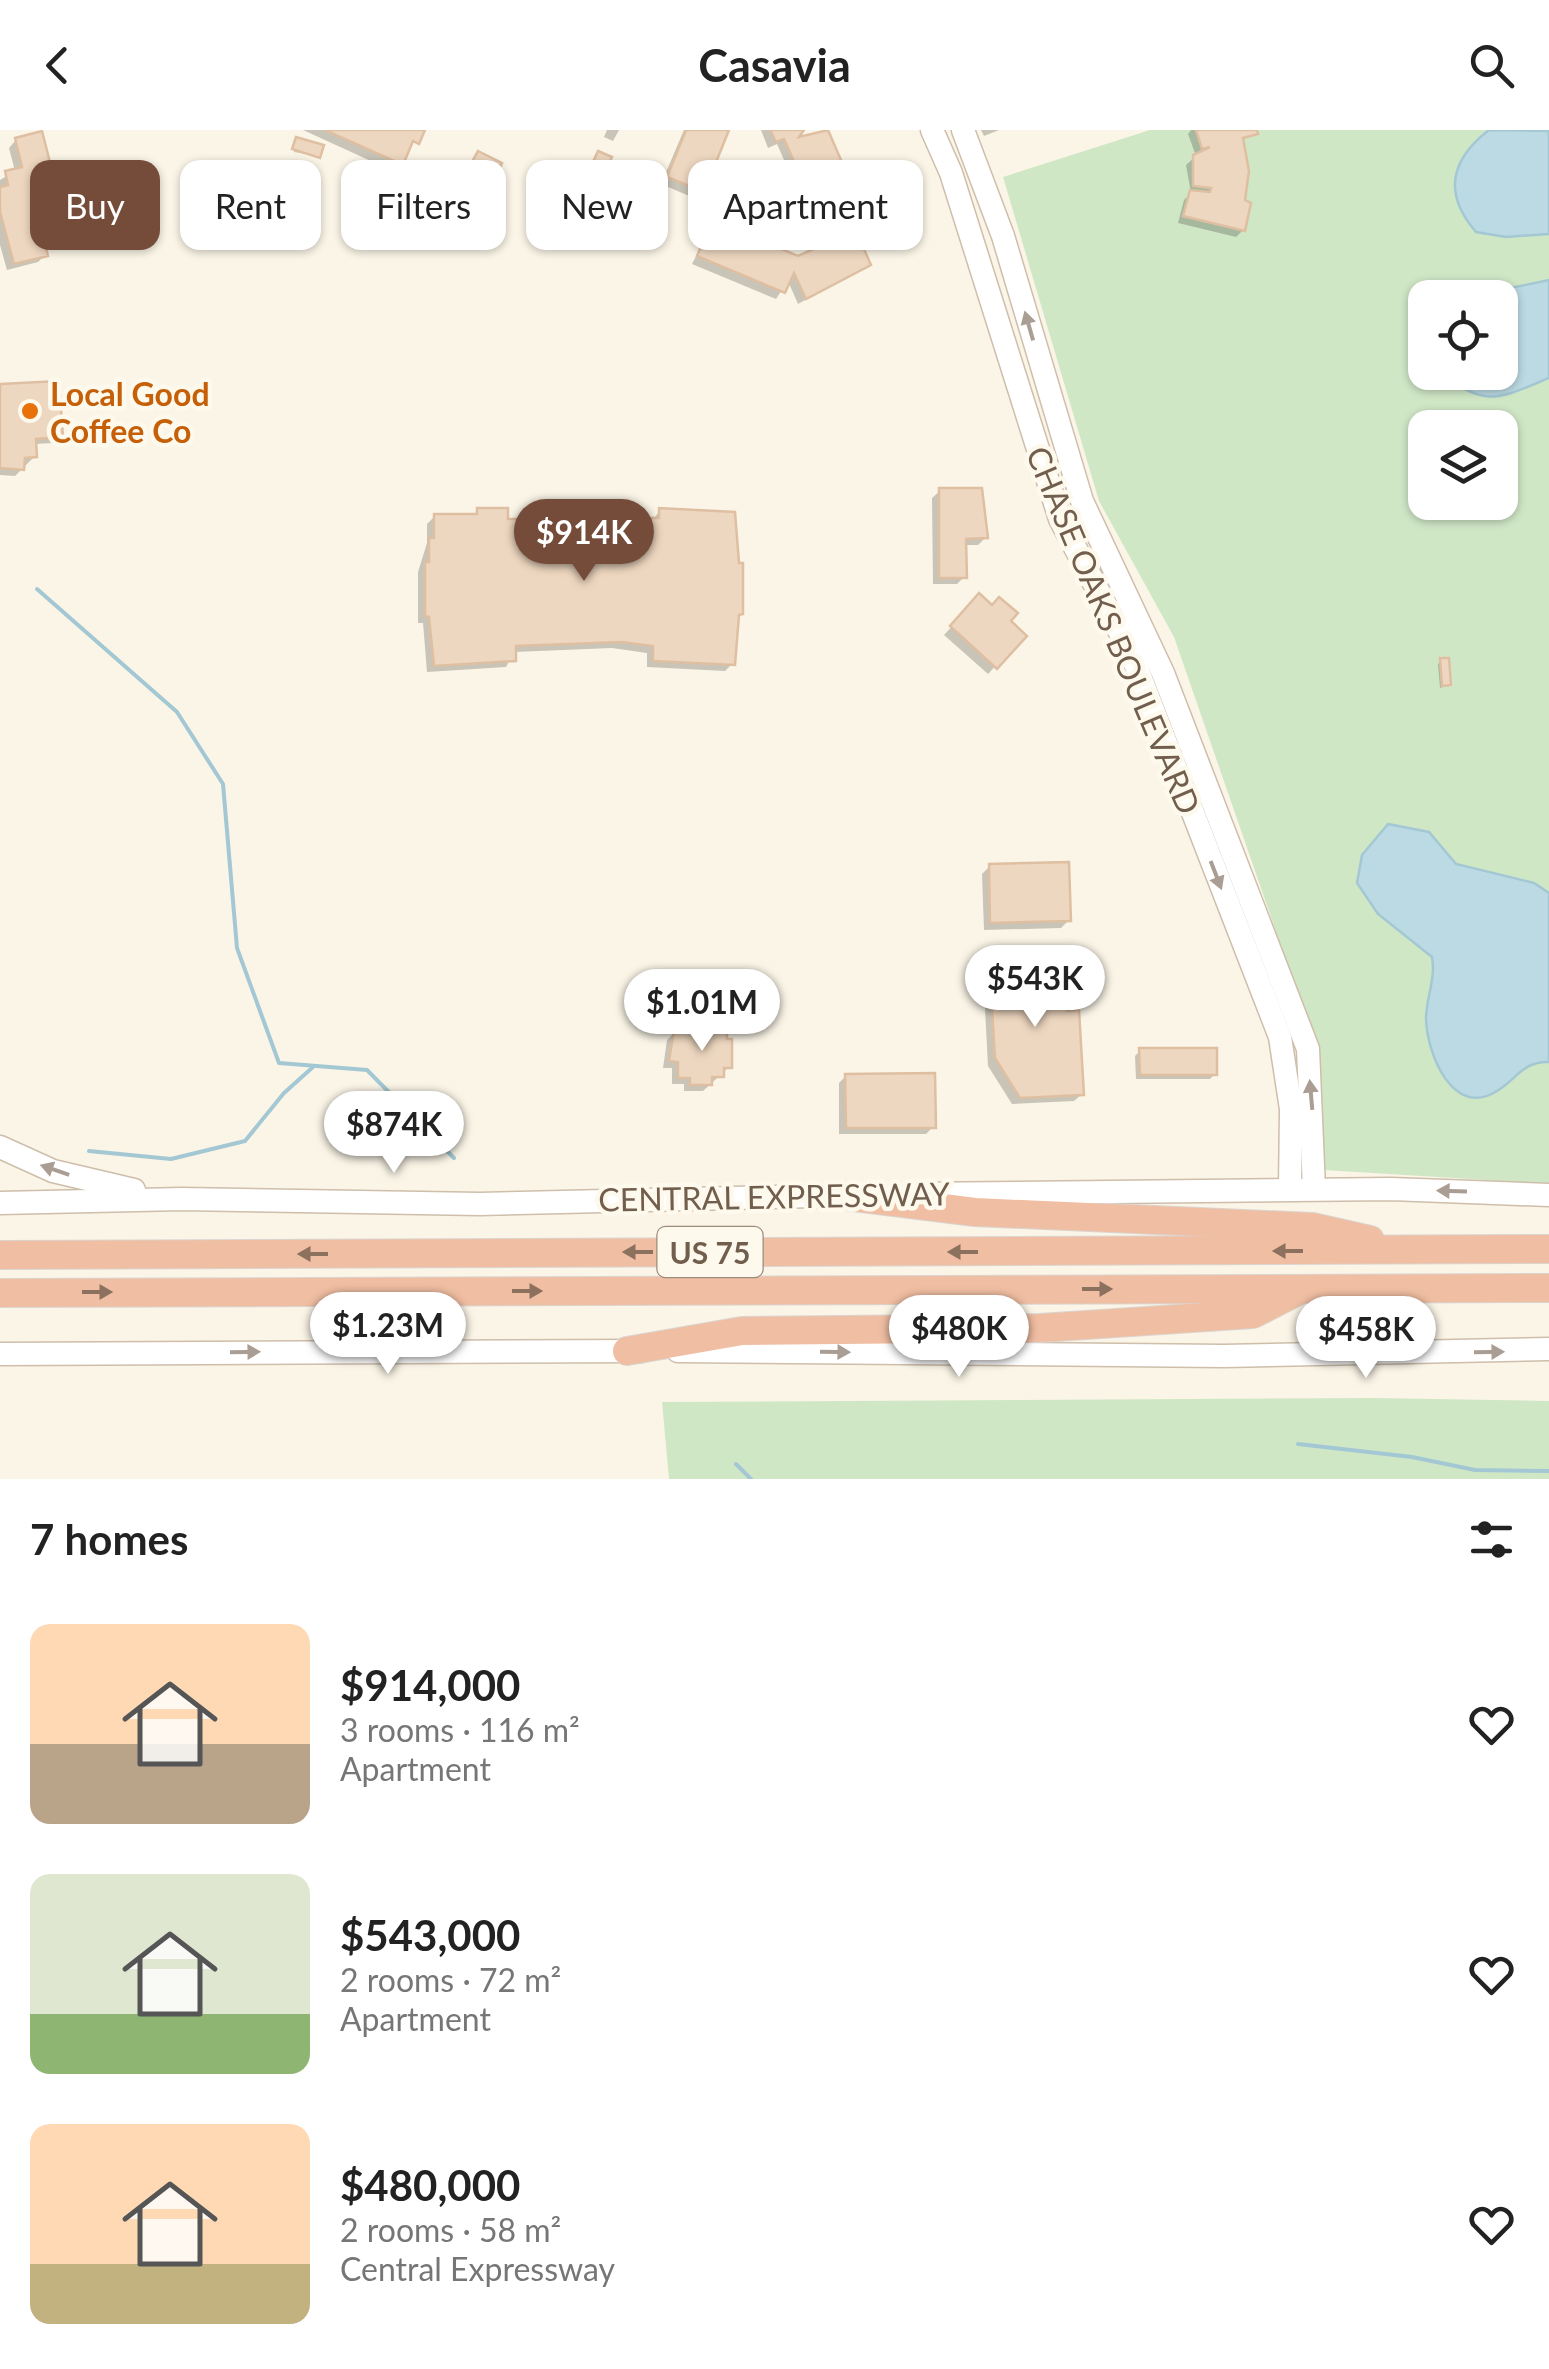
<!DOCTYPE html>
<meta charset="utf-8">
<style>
:root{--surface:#fff;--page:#f2f2f2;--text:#222;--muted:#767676;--accent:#754c39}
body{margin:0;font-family:Lato,sans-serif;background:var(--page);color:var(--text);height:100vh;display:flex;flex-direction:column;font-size:38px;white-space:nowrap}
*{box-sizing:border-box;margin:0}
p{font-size:32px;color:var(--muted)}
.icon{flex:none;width:55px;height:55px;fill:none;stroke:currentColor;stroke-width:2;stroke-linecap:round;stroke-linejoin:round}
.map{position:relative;height:1349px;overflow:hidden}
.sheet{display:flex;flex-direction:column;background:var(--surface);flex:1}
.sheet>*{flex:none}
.top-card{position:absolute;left:30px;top:30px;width:1000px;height:90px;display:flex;gap:20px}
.fabs{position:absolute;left:1408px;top:150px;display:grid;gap:20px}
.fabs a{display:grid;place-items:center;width:110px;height:110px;border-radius:20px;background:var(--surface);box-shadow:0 2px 8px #0004;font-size:50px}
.price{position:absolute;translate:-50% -85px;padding:0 22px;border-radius:35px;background:#fff;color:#222;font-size:32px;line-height:65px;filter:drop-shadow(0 2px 5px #0008)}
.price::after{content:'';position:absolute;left:50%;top:60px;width:30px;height:22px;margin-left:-15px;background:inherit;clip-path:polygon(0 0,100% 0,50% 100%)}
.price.on{background:var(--accent);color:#fff}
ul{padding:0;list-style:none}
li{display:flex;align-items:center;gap:30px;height:250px;padding:0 30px}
li span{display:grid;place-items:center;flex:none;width:280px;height:200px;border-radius:20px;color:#555}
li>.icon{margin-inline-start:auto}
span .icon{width:120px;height:120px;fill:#fffc;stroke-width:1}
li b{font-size:42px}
h2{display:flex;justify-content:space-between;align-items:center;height:120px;padding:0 30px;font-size:42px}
.chip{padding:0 35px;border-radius:20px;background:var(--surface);box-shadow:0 2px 8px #0004;font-size:35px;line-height:90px}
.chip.on{background:var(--accent);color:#fff}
header{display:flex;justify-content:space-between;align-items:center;height:130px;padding:0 30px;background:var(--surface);font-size:45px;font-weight:700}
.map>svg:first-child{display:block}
.green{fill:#d0e7c6;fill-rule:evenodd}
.water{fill:#bcdae3;stroke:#a3c8d4;stroke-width:2.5}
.shadow{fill:#0003}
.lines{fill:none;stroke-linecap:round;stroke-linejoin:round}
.stream{stroke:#a3c8d4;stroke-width:4}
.building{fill:#eed7c0;stroke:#dfbfa2;stroke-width:2.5}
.secondary-casing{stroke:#cebeab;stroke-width:25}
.highway-casing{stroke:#dad5d1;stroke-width:30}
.secondary{stroke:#fff;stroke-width:22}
.highway{stroke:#f0bea2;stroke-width:28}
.oneway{fill:#aa9e94}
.oneway2{fill:#8b715e}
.food-dot{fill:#e8710a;stroke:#fef9ed;stroke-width:4}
.labels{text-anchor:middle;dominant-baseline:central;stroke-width:9;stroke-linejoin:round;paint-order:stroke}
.shield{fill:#fef9ed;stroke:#9c8c7d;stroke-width:2.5}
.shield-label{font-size:30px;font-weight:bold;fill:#725e4d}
.food-label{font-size:32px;font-weight:bold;fill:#c56008;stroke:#fef9ed;text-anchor:start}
.street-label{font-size:32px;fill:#725e4d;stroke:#fef9ed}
</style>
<header><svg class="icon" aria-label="back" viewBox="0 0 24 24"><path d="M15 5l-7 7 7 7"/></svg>Casavia<svg class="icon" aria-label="search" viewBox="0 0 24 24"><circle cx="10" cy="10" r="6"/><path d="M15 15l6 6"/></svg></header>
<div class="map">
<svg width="1549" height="1349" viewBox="0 0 1549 1349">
<rect width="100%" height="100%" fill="#fbf5e7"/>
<!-- green -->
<g class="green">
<path d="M 1150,0 L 1549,0 L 1549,1054 L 1324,1040 L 1316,917 L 1174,507 L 1099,371 L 1003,47 ZM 1425,168 L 1500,168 L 1500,242 L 1425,242 ZM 1425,298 L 1500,298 L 1500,372 L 1425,372 Z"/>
<polygon points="1373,1268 1549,1271 1549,1349 669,1349 662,1272"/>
</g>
<!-- water -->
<g class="water">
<path d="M 1489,0 L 1549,1 L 1549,104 L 1506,107 L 1476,102 C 1443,64 1450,30 1489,0 Z"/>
<path d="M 1549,150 L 1549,248 C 1498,269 1487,278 1440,243 L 1500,242 L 1500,168 L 1468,167 Z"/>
<path d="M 1388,694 L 1429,702 L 1456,734 L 1534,753 L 1549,763 L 1549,932 C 1523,931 1517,949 1497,961 C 1453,989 1427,924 1426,889 C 1426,868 1436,849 1432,827 L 1378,784 L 1357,753 L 1362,725 Z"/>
</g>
<!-- shadow -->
<g class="shadow">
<polygon points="303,0 422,0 394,40 412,58 409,61 378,49 384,37"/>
<polygon points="607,0 619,0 613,11 604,7"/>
<polygon points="684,0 726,0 694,68 661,54"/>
<polygon points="761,0 804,0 793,12 825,0 848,52 836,62 868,135 798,174 788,151 776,169 692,134 713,93 798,129 810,123 795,88 806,80 777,14 768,18"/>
<polygon points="981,0 999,0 984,6"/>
<polygon points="1191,0 1254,0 1241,12 1243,100 1236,107 1178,93 1184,70 1191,63 1186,35 1196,26 1188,4"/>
<polygon points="16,10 66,107 44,118 45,125 38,132 7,140 0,115 0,50 15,41 9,18"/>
<polygon points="297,10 318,26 294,22"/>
<polygon points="475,27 495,43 492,46 471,35"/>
<polygon points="0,257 60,306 53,313 34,314 35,326 15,346 0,345"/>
<polygon points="940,361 985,408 978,415 964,415 964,447 957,454 933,454 932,368"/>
<polygon points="660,380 732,534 725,541 647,537 647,523 612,518 514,522 506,537 427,542 423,493 418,493 418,442 427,413 427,394 435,386 472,386 478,381 505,391 530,391 539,383 653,390"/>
<polygon points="979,467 1023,506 988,544 944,505"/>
<polygon points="1441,531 1449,554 1440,558 1438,534"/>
<polygon points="990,736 1069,790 1061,798 984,800 982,744"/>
<polygon points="990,834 1038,842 1082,964 1074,971 1012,974 988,936 983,841"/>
<polygon points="717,895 729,937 703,961 684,961 684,954 672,954 672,938 663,938 667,910 675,902 712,900"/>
<polygon points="1140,921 1215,944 1210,949 1136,949 1135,926"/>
<polygon points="846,946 933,997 926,1004 839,1004 839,953"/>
</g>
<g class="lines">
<!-- stream -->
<g class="stream">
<polyline points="37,459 177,582 223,654 237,818 279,933 367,940 454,1028"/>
<polyline points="89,1021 171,1029 245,1011 284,963 313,937"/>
<polyline points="1298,1314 1412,1327 1475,1340 1549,1341"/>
<polyline points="736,1334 751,1349"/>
</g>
</g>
<!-- building -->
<g class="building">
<polygon points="325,0 425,0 419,14 413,11 403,35"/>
<polygon points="686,0 729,0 704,62 667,47"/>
<polygon points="770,0 804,0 799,7 828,0 851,53 824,65 826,68 839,62 871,135 806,169 794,143 785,163 697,126 712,90 798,126 818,117 801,79 813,74 784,9 776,12"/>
<polygon points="1196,0 1257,0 1258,4 1243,8 1249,41 1245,70 1251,73 1245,101 1183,86 1190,60 1210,62 1211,58 1193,56 1193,25 1210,17 1202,19"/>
<polygon points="42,1 69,107 45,113 48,126 14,134 0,82 0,57 8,55 5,41 22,37 15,8"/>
<polygon points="296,7 324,15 320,28 292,19"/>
<polygon points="478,21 502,33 497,44 472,32"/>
<polygon points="598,21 612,27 595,64 581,58"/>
<polygon points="383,34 419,47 414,59 379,46"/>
<polygon points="59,251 63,307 36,309 37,327 25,328 24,340 0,338 0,254"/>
<polygon points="939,358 982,358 988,408 966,409 967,448 939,448"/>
<polygon points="477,378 508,378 508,389 538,389 538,380 630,380 630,388 659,388 659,378 735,382 739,433 743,433 743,484 739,485 735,535 653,531 653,516 621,512 516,516 516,531 434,536 429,487 425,486 425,432 429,432 429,408 434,408 434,384 477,384"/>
<polygon points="979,463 992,475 999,467 1018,483 1011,491 1027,506 997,539 950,496"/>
<polygon points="1440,528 1449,528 1451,555 1442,556"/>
<polygon points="1069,732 1071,791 990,793 989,734"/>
<polygon points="1051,824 1052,832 1042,842 1066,867 1067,881 1079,880 1084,965 1020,968 995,928 989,831"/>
<polygon points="716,893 727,895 727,909 732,909 732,938 724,938 724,947 712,947 712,955 690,955 690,948 678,948 678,932 669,931 674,900 716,898"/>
<polygon points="1139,918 1217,918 1217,945 1140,945"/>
<polygon points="935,943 936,998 846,998 845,944"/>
</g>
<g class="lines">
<!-- secondary casing -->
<g class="secondary-casing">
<g id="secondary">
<polyline points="932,0 951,43 1060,389 1131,523 1280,907 1291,979 1290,1059"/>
<polyline points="963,0 1003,106 1082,371 1163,543 1308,919 1314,1059"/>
<polyline points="0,1017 53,1041 134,1060"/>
<polyline points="913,1064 1391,1059 1549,1065"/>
<polyline points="0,1073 182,1069 480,1074 856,1065"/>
<polyline points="678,1221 1224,1226 1549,1219"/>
<polyline points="0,1224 641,1221"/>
</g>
</g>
<!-- highway casing -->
<g class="highway-casing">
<g id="highway">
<polyline points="838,1065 975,1082 1312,1097 1370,1110"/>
<polyline points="0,1125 1549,1119"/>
<polyline points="0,1163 1549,1158"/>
<polyline points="627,1221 742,1201 1040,1198 1253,1184 1298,1161"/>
</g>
</g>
<!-- secondary -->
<use href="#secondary" class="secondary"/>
<!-- highway -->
<use href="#highway" class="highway"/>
</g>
<!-- one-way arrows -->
<defs><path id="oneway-solid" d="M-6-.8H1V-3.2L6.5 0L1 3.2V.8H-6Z" transform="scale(2.5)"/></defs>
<g class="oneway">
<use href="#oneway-solid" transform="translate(1029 196) rotate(-106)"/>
<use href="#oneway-solid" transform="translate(1216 745) rotate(69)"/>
<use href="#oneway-solid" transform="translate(1311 965) rotate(-95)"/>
<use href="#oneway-solid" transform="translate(55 1040) rotate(-161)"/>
<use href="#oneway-solid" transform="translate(1452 1061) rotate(-178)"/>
<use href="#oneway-solid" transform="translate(245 1222) rotate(-1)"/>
<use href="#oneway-solid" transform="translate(835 1222) rotate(1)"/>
<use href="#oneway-solid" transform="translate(1489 1222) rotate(-1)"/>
</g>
<g class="oneway2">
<use href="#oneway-solid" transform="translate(1288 1121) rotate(180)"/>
<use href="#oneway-solid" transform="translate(638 1122) rotate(180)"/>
<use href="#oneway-solid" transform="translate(963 1122) rotate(180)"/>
<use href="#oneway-solid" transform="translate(313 1124) rotate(180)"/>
<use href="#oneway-solid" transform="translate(1097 1159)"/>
<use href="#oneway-solid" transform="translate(527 1161)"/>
<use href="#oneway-solid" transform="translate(97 1162)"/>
</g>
<!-- markers -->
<circle class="food-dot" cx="30" cy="281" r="10"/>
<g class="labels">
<!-- shield labels -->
<rect class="shield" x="657.5" y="1097" width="105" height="50" rx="8"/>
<g class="shield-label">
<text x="710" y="1122">US 75</text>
</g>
<!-- food labels -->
<g class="food-label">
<text x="50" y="263">Local Good<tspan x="50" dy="37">Coffee Co</tspan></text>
</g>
<!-- street labels -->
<g class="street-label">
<text transform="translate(1114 500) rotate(67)">CHASE OAKS BOULEVARD</text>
<text transform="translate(774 1066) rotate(-1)">CENTRAL EXPRESSWAY</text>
</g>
</g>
</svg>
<div class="fabs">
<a><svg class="icon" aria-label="locate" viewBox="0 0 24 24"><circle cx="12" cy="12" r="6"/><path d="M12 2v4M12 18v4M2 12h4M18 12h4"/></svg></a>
<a><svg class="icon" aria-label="layers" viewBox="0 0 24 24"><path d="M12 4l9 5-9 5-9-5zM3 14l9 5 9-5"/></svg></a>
</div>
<b class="price on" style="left:584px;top:454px">$914K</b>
<b class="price" style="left:1035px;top:900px">$543K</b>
<b class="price" style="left:702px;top:924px">$1.01M</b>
<b class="price" style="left:394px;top:1046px">$874K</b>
<b class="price" style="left:388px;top:1247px">$1.23M</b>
<b class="price" style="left:959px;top:1250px">$480K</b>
<b class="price" style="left:1366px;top:1251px">$458K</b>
<div class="top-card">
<a class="chip on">Buy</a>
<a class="chip">Rent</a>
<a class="chip">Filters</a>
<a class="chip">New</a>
<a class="chip">Apartment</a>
</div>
</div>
<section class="sheet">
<h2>7 homes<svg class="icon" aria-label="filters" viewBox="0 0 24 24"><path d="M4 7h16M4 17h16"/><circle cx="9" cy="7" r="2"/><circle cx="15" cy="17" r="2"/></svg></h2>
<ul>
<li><span style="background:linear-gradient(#ffd9b3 60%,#b9a48a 0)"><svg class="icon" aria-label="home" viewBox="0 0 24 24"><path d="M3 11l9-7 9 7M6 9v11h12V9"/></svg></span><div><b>$914,000</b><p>3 rooms · 116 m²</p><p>Apartment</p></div><svg class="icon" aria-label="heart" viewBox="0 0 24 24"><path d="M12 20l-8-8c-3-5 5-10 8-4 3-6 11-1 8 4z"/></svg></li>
<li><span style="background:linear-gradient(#dfe7d0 70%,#8fb573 0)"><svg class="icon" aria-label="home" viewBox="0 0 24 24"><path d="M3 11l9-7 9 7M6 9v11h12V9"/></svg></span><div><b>$543,000</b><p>2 rooms · 72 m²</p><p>Apartment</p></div><svg class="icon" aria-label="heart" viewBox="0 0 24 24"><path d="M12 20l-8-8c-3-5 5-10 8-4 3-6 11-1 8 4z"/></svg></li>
<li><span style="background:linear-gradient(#ffd9b3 70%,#c2b280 0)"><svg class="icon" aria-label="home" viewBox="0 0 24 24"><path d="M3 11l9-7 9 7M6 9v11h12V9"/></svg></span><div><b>$480,000</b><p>2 rooms · 58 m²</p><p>Central Expressway</p></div><svg class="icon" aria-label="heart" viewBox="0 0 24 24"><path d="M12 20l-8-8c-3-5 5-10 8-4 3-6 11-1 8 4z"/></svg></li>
</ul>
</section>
